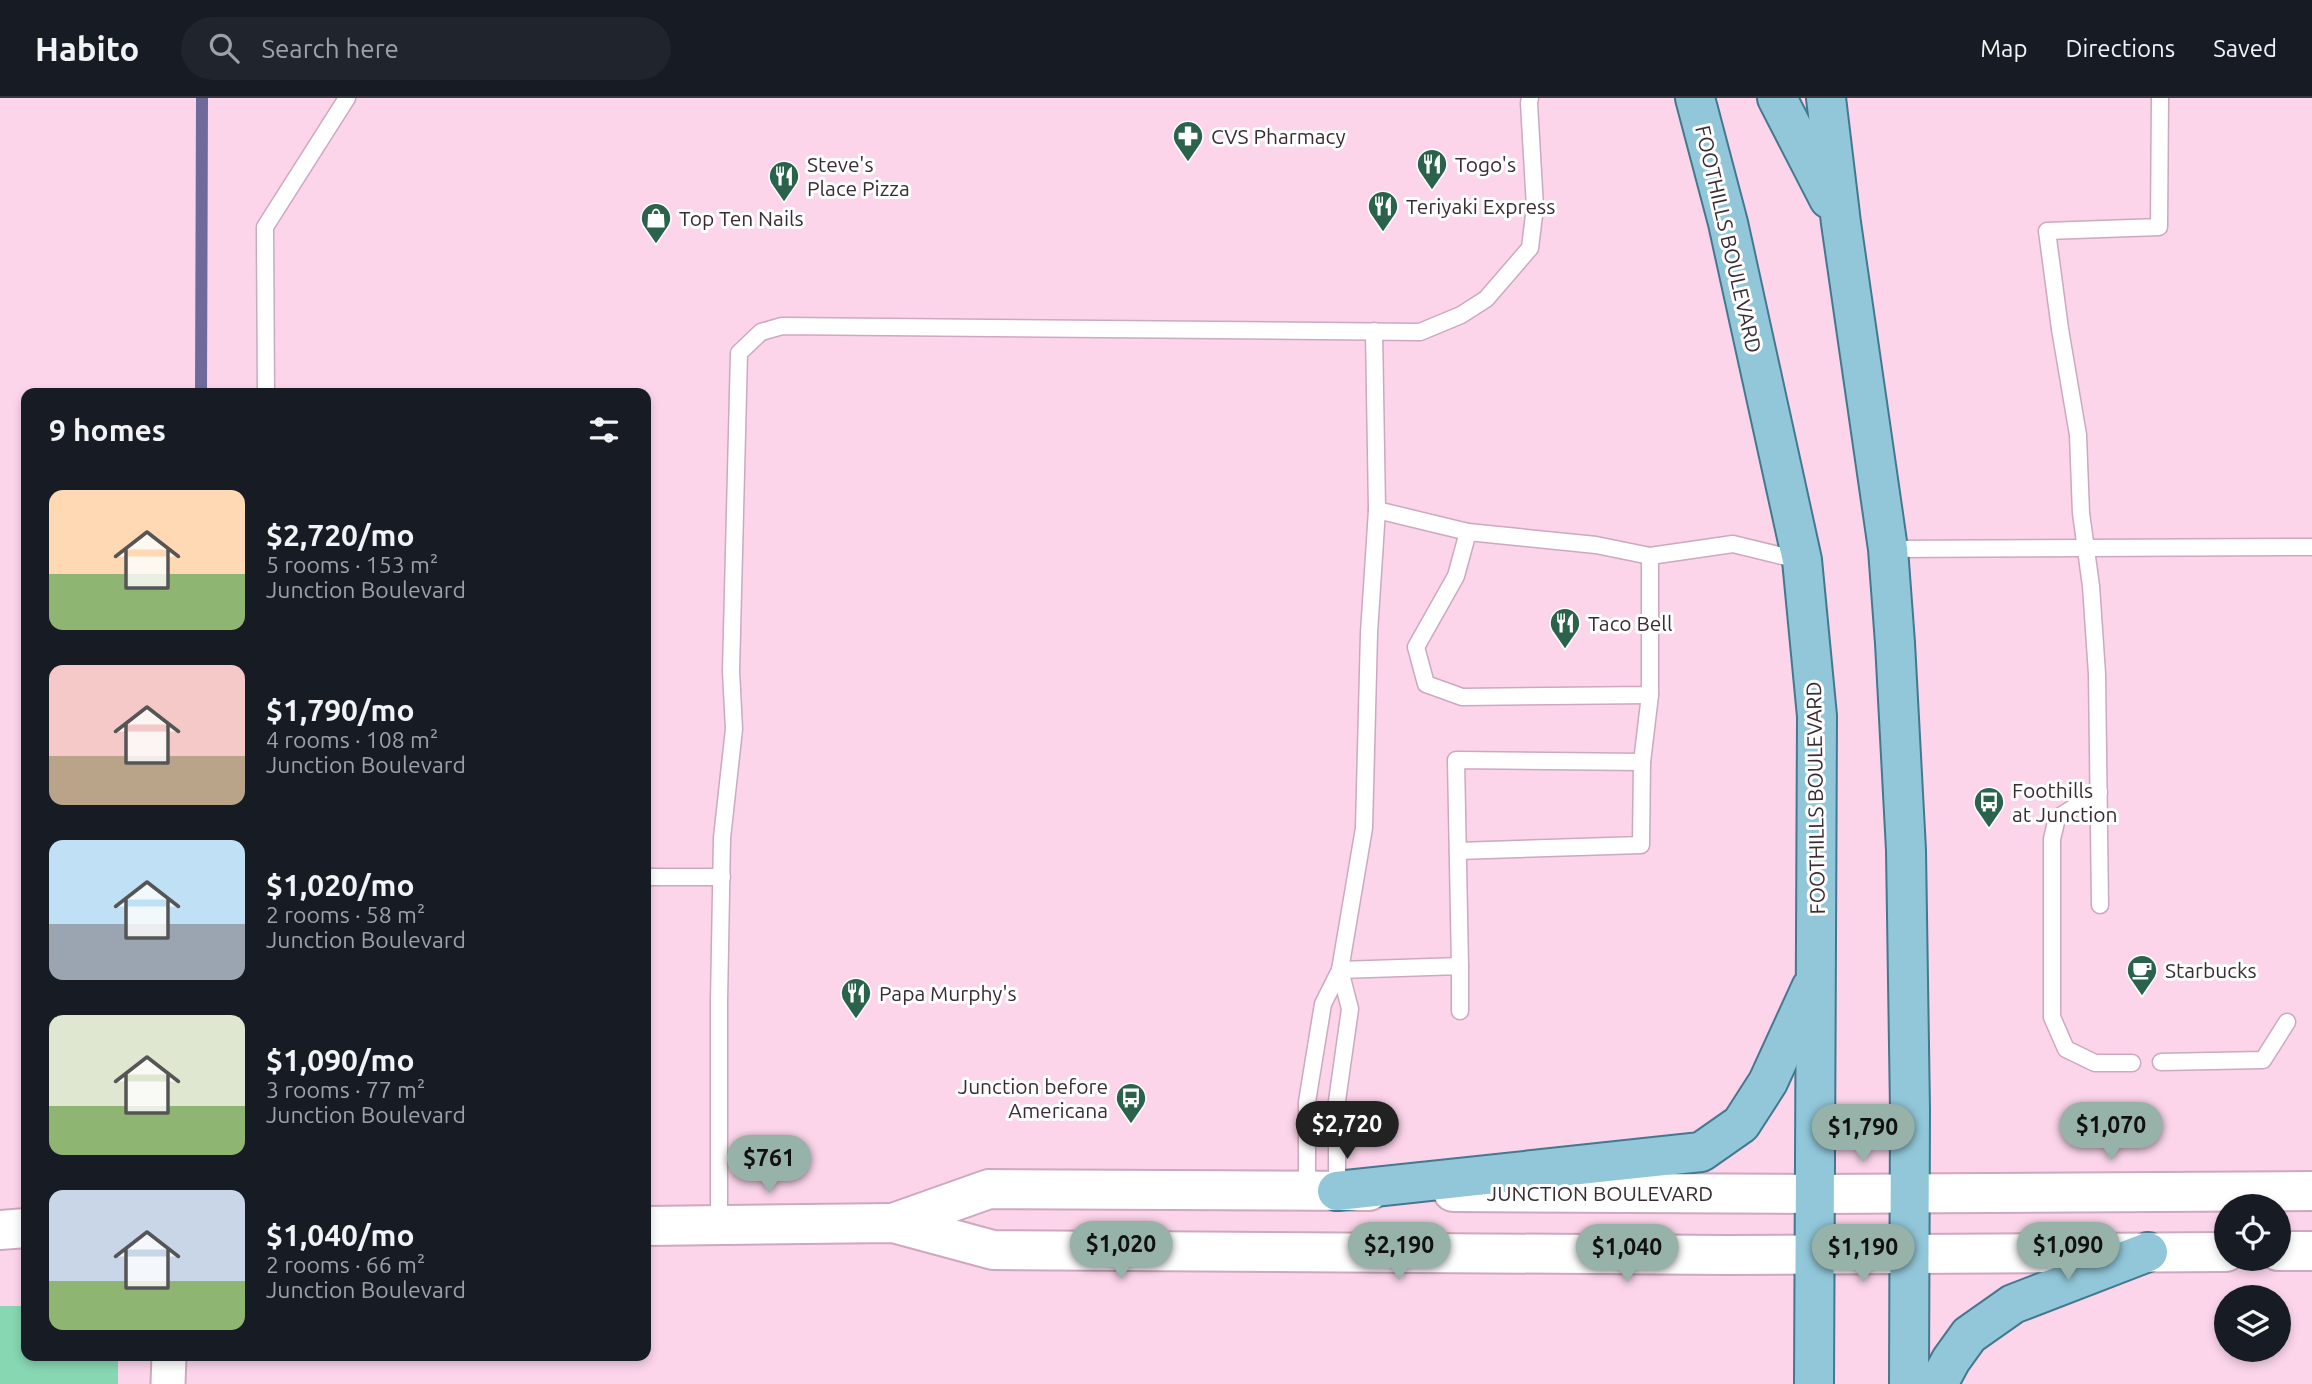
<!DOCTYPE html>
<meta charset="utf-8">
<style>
:root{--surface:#171b24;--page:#20242c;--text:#f1f3f6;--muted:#9ea1a6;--line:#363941;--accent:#97b2a9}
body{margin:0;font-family:Ubuntu,sans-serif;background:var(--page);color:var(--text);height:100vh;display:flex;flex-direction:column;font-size:26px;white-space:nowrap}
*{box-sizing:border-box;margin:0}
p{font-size:23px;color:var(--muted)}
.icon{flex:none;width:38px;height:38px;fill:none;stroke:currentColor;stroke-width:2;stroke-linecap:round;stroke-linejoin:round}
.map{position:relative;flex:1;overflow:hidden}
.sheet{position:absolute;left:21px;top:290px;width:630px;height:973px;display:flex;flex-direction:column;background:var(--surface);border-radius:14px;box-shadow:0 4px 10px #0003}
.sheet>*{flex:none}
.buttons{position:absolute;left:2214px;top:1096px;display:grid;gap:14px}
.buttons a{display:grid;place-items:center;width:77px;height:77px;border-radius:50%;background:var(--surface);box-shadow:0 4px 10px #0003;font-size:35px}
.price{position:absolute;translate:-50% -60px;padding:0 16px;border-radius:24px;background:var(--accent);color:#111;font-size:23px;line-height:46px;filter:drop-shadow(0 2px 4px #0008)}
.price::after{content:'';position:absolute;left:50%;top:42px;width:21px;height:16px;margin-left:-10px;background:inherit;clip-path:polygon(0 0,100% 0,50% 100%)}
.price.current{background:#222;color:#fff}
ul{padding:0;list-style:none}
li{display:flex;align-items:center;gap:21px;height:175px;padding:0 28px}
li span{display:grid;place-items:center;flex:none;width:196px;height:140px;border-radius:14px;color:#555}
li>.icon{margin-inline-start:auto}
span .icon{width:84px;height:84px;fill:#fffc;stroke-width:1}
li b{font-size:30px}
h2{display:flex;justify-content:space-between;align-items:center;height:84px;padding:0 28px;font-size:30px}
header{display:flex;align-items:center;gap:42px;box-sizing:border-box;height:98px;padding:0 35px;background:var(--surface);border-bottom:2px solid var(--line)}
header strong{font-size:33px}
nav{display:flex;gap:38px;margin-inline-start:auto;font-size:24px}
.search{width:490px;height:63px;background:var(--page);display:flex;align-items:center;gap:18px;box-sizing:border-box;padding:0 24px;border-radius:38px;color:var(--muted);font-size:26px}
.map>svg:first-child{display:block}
.green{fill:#87d7b2}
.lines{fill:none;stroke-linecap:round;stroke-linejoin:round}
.stream{stroke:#6f6a9c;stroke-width:12}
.service-casing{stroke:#cea8be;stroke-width:19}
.minor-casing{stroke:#cea8be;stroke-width:37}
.secondary-casing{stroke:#cea8be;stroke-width:42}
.primary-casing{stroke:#43788f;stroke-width:42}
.service{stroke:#fff;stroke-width:16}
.minor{stroke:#fff;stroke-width:33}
.secondary{stroke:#fff;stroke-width:38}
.primary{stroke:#91c7d9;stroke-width:38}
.labels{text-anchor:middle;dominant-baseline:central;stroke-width:6;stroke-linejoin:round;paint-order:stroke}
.poi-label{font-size:21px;fill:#3b2c34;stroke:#fff;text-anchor:start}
.street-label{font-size:21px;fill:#3b2c34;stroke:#fff}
</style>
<header>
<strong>Habito</strong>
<div class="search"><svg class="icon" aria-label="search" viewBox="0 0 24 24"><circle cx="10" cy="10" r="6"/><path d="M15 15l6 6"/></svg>Search here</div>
<nav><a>Map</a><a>Directions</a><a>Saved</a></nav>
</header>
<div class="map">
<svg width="2312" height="1286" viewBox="0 0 2312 1286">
<rect width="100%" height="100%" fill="#fcd5eb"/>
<!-- green -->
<polygon class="green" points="0,1208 26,1208 26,1258 118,1258 118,1286 0,1286"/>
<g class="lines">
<!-- stream -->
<polyline class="stream" points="201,296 202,0"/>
<!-- service casing -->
<g class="service-casing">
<g id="service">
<polyline points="266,296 265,129 347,0"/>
<polyline points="1377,412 1468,434 1596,447 1650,458 1733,446 1799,462"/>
<polyline points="1468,434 1456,478 1416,549 1426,586 1462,599 1650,597 1650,458"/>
<polyline points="1888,451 2312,449"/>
<polyline points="2099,694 2057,720 2052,741 2052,919 2066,951 2095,965 2132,965"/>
<polyline points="1458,753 1641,747 1642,664 1650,597"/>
<polyline points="646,779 722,779"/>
<polyline points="2100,807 2097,576 2091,488 2081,415 2078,337 2060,231 2047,133 2159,129 2160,0"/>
<polyline points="1460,868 1456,662 1642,664"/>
<polyline points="1340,872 1460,868 1460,913"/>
<polyline points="2161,964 2263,962 2287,924"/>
<polyline points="1307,1093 1307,1004 1323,906 1340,872 1364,730 1369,535 1377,412 1374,233"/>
<polyline points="1337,1093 1337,1003 1350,911 1340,872"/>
<polyline points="719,1128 719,904 722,740 734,631 731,573 739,255 761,234 782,228 1420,234 1461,217 1486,201 1530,150 1535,109 1529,5 1530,0"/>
</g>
</g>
<!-- minor casing -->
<g class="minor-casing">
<polyline id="minor" points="168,1286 169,1258"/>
</g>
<!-- secondary casing -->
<g class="secondary-casing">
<g id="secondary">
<polyline points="1453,1094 1816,1096 2312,1093"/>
<polyline points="893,1125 989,1091 1369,1093"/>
<polyline points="646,1128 893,1125 993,1152 1728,1157 2226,1154"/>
<polyline points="0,1132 26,1130"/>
<polyline points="2278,1153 2312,1153"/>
</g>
</g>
<!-- primary casing -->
<g class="primary-casing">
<g id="primary">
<polyline points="1695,0 1728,125 1802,462 1817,618 1814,1286"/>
<polyline points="1777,0 1829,101"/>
<polyline points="1826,0 1841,125 1888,451 1895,545 1906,752 1910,1012 1909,1286"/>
<polyline points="1337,1093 1701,1054 1741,1026 1768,984 1811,890"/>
<polyline points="1938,1286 1951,1262 1969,1237 2013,1206 2148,1154"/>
</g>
</g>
<!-- service -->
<use href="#service" class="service"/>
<!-- minor -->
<use href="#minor" class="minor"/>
<!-- secondary -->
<use href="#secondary" class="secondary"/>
<!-- primary -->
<use href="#primary" class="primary"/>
</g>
<!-- icons -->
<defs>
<g id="pharmacy-pin" transform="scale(1.575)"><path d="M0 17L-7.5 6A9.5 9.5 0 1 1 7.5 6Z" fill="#2a624b" stroke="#fff"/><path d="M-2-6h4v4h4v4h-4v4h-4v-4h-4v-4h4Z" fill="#fff"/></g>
<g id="restaurant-pin" transform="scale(1.575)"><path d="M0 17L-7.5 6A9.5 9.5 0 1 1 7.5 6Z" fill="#2a624b" stroke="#fff"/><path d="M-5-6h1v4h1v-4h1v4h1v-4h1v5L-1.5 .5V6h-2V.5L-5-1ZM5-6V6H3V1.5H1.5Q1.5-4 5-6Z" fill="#fff"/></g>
<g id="shop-pin" transform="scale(1.575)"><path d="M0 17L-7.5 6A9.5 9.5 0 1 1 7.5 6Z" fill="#2a624b" stroke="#fff"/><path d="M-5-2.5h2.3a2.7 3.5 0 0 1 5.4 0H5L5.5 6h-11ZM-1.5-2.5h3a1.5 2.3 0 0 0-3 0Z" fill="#fff"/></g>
<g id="bus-pin" transform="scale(1.575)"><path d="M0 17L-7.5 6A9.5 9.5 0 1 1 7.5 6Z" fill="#2a624b" stroke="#fff"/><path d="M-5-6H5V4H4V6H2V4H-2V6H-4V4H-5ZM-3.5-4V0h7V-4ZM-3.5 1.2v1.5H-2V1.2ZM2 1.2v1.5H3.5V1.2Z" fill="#fff"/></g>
<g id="cafe-pin" transform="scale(1.575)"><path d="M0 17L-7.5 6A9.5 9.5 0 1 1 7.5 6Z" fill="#2a624b" stroke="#fff"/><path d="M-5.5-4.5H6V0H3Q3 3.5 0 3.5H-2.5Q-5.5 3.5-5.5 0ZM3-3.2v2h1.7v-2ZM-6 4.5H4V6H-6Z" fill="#fff"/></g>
</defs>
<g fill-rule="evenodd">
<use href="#pharmacy-pin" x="1188" y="38"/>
<use href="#restaurant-pin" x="1432" y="66"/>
<use href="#restaurant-pin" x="784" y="78"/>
<use href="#restaurant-pin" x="1383" y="108"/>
<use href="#shop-pin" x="656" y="120"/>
<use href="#restaurant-pin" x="1565" y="525"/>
<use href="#bus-pin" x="1989" y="704"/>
<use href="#cafe-pin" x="2142" y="872"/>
<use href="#restaurant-pin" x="856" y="895"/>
<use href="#bus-pin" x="1131" y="1000"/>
</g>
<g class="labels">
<!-- poi labels -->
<g class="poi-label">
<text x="1211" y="38">CVS Pharmacy</text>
<text x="807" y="66">Steve's<tspan x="807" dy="24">Place Pizza</tspan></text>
<text x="1455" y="66">Togo's</text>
<text x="1406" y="108">Teriyaki Express</text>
<text x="679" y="120">Top Ten Nails</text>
<text x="1588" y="525">Taco Bell</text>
<text x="2012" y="692">Foothills<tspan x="2012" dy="24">at Junction</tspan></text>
<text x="2165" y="872">Starbucks</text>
<text x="879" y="895">Papa Murphy's</text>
<text x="1108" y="988" text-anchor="end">Junction before<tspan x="1108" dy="24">Americana</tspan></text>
</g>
<!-- street labels -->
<g class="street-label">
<text transform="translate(1729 141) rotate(77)">FOOTHILLS BOULEVARD</text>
<text transform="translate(1815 700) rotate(-91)">FOOTHILLS BOULEVARD</text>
<text x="1600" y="1095">JUNCTION BOULEVARD</text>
</g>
</g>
</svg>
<div class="buttons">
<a><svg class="icon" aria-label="locate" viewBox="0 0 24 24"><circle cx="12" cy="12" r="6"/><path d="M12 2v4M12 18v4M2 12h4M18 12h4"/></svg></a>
<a><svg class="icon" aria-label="layers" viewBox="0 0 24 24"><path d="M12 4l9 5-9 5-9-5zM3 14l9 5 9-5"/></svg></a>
</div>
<b class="price current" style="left:1347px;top:1063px">$2,720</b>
<b class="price" style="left:2111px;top:1064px">$1,070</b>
<b class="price" style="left:1863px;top:1066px">$1,790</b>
<b class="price" style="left:769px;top:1097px">$761</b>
<b class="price" style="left:1121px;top:1183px">$1,020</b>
<b class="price" style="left:1399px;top:1184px">$2,190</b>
<b class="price" style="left:2068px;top:1184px">$1,090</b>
<b class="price" style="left:1627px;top:1186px">$1,040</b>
<b class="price" style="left:1863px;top:1186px">$1,190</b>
<section class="sheet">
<h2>9 homes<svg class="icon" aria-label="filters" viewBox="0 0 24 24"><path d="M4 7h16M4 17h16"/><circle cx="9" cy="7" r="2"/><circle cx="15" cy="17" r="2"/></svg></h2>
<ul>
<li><span style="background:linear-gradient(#ffd9b3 60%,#8fb573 0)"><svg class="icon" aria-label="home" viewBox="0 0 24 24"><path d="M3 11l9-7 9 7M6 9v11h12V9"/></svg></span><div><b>$2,720/mo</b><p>5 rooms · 153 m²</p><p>Junction Boulevard</p></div></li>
<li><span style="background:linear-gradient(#f6c9c9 65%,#b9a48a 0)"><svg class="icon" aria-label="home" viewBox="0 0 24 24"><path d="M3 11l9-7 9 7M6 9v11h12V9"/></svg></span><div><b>$1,790/mo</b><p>4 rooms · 108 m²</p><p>Junction Boulevard</p></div></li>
<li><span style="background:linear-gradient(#bfe0f5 60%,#9aa5b1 0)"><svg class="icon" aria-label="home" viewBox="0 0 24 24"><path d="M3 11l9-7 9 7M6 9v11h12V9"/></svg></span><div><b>$1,020/mo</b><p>2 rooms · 58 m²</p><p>Junction Boulevard</p></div></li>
<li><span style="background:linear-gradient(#dfe7d0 65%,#8fb573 0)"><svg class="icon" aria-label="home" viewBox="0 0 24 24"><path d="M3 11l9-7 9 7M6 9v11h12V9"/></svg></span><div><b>$1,090/mo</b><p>3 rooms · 77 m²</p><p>Junction Boulevard</p></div></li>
<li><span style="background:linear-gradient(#c9d6e8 65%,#8fb573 0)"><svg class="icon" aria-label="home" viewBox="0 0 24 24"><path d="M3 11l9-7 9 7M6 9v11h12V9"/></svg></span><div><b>$1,040/mo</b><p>2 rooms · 66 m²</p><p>Junction Boulevard</p></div></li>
</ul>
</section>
</div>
